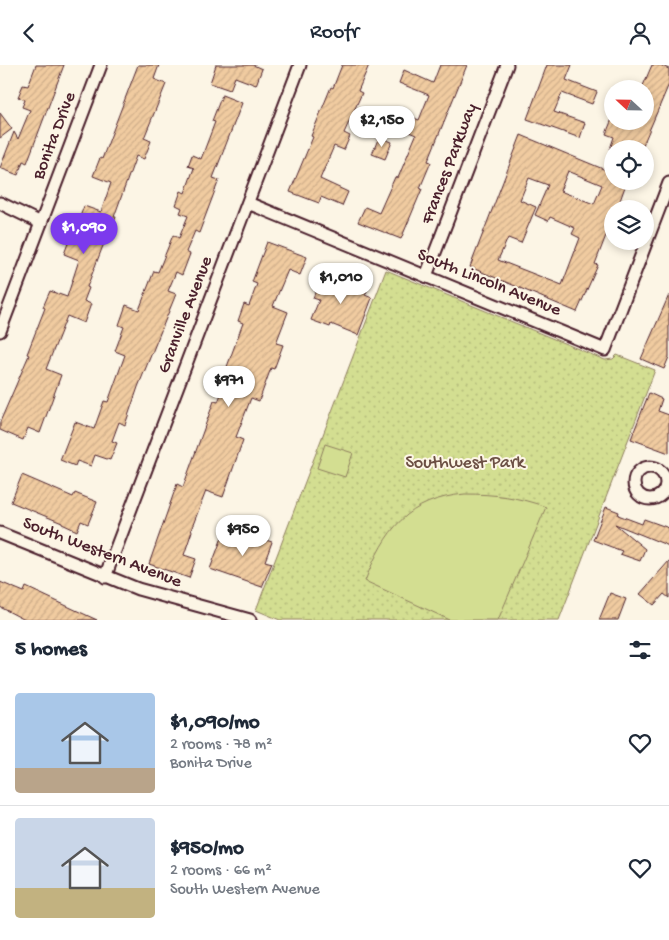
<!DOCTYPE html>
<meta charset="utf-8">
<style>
:root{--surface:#fff;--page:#f2f2f3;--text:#1f2937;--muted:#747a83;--line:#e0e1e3;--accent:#7c3aed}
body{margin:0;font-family:"Gochi Hand",sans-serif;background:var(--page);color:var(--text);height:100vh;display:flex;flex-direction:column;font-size:19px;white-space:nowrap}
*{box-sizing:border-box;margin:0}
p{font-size:16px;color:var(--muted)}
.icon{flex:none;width:28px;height:28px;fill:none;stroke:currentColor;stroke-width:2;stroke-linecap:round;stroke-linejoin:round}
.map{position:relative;height:555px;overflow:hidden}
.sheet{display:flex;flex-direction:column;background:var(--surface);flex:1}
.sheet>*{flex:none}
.needle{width:32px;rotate:292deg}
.tools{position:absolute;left:604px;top:15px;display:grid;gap:10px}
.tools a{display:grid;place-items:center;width:50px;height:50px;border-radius:50%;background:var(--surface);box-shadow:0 2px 8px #0003;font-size:25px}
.price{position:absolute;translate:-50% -42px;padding:0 11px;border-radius:18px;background:#fff;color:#222;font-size:16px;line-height:32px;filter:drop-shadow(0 1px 2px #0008)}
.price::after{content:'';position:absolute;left:50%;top:30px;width:15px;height:11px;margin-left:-8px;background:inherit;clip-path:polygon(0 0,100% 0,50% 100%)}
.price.on{background:var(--accent);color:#fff}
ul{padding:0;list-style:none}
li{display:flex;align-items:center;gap:15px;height:125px;padding:0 15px}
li+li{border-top:1px solid var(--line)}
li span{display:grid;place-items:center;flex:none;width:140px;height:100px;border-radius:5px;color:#555}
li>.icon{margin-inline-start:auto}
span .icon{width:60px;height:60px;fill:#fffc;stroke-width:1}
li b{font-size:21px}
h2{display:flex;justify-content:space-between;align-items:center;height:60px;padding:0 15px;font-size:21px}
header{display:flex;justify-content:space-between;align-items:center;height:65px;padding:0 15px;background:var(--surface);font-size:22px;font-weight:600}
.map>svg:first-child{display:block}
.grass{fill:url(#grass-dots);stroke:#8e7e5e}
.garden{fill:#d3de91;stroke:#8e7e5e}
.building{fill:url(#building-hatch);stroke:#4a1f2b;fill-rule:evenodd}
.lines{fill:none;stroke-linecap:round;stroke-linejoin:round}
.street-casing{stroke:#4a1f2b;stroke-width:15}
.street{stroke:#fcf5e5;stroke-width:11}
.labels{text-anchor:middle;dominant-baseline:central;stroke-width:4;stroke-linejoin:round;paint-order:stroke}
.street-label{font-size:18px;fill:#4a1f2b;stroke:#fcf5e5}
.park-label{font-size:18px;fill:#6c4f44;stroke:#fcf5e5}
</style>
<header><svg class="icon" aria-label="back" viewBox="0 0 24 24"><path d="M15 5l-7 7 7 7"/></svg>Roofr<svg class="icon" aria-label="person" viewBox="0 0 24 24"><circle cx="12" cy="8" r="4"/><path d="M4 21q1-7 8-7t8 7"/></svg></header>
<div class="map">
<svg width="669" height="555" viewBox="0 0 669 555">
<defs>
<pattern id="grass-dots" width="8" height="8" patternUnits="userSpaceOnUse" patternTransform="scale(1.25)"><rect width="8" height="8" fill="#d3de91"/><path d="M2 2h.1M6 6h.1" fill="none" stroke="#b7be7d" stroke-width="1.8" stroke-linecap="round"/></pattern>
<pattern id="building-hatch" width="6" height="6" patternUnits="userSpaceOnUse" patternTransform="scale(1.25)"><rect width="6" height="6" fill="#f0cba0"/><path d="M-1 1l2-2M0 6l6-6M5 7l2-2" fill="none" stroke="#cfae8a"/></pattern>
</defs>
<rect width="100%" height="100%" fill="#fcf5e5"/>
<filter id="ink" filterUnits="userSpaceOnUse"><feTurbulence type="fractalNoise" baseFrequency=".02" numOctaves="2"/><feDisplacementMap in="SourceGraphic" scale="10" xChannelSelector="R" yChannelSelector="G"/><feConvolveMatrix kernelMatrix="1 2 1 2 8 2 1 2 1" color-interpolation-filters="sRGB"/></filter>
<g filter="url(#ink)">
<!-- grass -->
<polygon class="grass" points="386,205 605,295 613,294 617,290 655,305 559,555 280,555 256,545"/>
<!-- garden -->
<g class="garden">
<polygon points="325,379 353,388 345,412 317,403"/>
<path d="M 465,429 C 494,429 519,432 546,442 L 498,555 L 450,555 L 365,516 C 385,465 408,434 465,429 Z"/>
</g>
<!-- building -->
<g class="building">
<polygon points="36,0 64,0 27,98 23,96 18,110 0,103 14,67 18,74 30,45 22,42 25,35 18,32 23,20 28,21"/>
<polygon points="138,0 159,0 154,14 166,19 144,73 151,76 144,94 136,91 114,152 116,152 110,169 108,168 87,222 89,223 84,236 91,239 84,258 67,251 46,304 61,310 40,368 28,363 23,375 0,365 0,357 29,290 27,289 45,243 43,242 50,226 67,232 79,195 64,189 70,173 72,173 84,141 101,147 111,118 93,111 100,93 102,94"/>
<polygon points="216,0 253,0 262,4 256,20 235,12 230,25 210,18"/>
<polygon points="342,0 369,0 358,26 362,28 344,68 350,71 344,85 334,81 320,114 348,127 342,141 321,132 319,138 290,127 313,72 311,71 331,22 333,23"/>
<polygon points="440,0 467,0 428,96 431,97 420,123 422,124 401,174 358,157 365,142 379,148 395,112 398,113 416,70 409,67 414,53 419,55 429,30 399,18 404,5 433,18"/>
<polygon points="547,0 572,0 566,15 597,27 592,39 562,28 554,47 585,58 580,73 527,54"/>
<polygon points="652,0 660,0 669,4 669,19 643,80 638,78 636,84 610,84 614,72 606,69 612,54 612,56 645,56 645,24 642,23"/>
<polygon points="222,30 242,38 213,113 219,115 199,168 195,166 186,187 190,189 182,210 176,207 168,226 176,229 138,322 125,360 119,357 112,376 117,378 110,395 95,390 91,401 77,396 75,401 60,395 75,357 94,364 104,336 108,337 125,290 115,286 124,262 119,260 126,240 139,245 154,206 158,207 173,170 179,173 188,151 180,148 182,143 176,140 181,126 185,128 194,103 188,101 192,90 201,94 215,57 212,56"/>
<polygon points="0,48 12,64 0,73"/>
<path d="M 521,70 L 608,106 L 612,96 L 612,116 L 627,116 L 617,144 L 612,144 L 612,155 L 595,199 L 598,200 L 577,247 L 470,202 ZM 568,106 L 602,120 L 594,139 L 560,126 ZM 529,113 L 548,120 L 535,150 L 548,156 L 550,152 L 575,163 L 572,169 L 580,173 L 562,220 L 498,195 L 508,173 L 521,178 L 536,142 L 520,135 Z"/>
<polygon points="379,72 392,77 385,94 372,89"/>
<polygon points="267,177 307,192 300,210 288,205 273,241 288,247 276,278 283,280 274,304 271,303 259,336 251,333 236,372 243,375 223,432 206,426 191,465 192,466 184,490 196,494 189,513 149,499 177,419 183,422 214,336 218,337 228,311 224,310 243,258 238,256 244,239 249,241 257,219 252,217"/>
<polygon points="322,209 367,226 365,230 372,233 358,270 331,259 330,262 311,255 319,235 313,233"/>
<polygon points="669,230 669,292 664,304 641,294"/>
<polygon points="649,328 662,334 658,346 669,350 669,388 631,374"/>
<polygon points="22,410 73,432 75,428 97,437 88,459 81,456 77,466 62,459 62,458 11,437"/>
<polygon points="606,442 619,447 618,450 642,459 644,454 669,463 669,481 615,459 645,484 640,496 620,489 622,486 593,475"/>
<polygon points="226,462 272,477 265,496 272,498 262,522 210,504"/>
<polygon points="669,496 669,533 664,529 654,540 640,529"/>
<polygon points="0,517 24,527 26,522 97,555 25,555 0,542"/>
<polygon points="610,528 626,534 618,555 599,555"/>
</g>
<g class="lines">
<!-- street casing -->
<g class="street-casing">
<g id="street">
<polyline points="0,138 41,158"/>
<polyline points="248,138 605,285 669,118"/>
<polyline points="426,211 507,0"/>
<polyline points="0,266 101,0"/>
<circle cx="650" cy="418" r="16"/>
<polyline points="0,468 138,524 250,555"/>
<polyline points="105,512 300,0"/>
</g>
</g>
<!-- street -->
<use href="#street" class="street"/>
</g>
</g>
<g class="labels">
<!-- street labels -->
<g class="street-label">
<text transform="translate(55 71) rotate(-69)">Bonita Drive</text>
<text transform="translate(450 99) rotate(-69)">Frances Parkway</text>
<text transform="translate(489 218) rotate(22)">South Lincoln Avenue</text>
<text transform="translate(186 250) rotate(-69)">Granville Avenue</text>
<text transform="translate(102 488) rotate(21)">South Western Avenue</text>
</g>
<!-- park labels -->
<g class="park-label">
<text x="465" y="398">Southwest Park</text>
</g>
</g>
</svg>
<div class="tools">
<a><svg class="needle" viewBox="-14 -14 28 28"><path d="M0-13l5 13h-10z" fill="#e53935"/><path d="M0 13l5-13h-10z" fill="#747a83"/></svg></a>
<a><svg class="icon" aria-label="locate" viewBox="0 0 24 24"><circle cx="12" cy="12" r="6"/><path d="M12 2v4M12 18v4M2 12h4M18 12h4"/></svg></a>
<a><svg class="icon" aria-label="layers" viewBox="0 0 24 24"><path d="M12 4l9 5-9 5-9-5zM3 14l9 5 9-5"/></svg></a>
</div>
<b class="price" style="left:382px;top:83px">$2,150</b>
<b class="price on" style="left:84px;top:190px">$1,090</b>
<b class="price" style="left:341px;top:240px">$1,010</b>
<b class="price" style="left:229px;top:343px">$971</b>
<b class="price" style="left:243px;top:492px">$950</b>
</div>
<section class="sheet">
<h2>5 homes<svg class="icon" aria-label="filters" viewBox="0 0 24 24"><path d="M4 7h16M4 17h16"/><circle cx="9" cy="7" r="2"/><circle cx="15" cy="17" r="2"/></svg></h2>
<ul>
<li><span style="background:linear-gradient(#a9c7e8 75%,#b9a48a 0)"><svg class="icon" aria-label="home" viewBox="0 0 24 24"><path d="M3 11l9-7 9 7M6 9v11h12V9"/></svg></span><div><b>$1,090/mo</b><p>2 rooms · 78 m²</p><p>Bonita Drive</p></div><svg class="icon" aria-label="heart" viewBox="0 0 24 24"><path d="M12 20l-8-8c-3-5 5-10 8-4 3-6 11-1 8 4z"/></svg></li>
<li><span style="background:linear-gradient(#c9d6e8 70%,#c2b280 0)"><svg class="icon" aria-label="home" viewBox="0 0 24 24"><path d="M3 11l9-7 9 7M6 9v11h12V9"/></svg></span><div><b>$950/mo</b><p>2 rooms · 66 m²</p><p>South Western Avenue</p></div><svg class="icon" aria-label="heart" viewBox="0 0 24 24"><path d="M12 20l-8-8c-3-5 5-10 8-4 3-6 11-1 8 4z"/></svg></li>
</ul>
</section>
